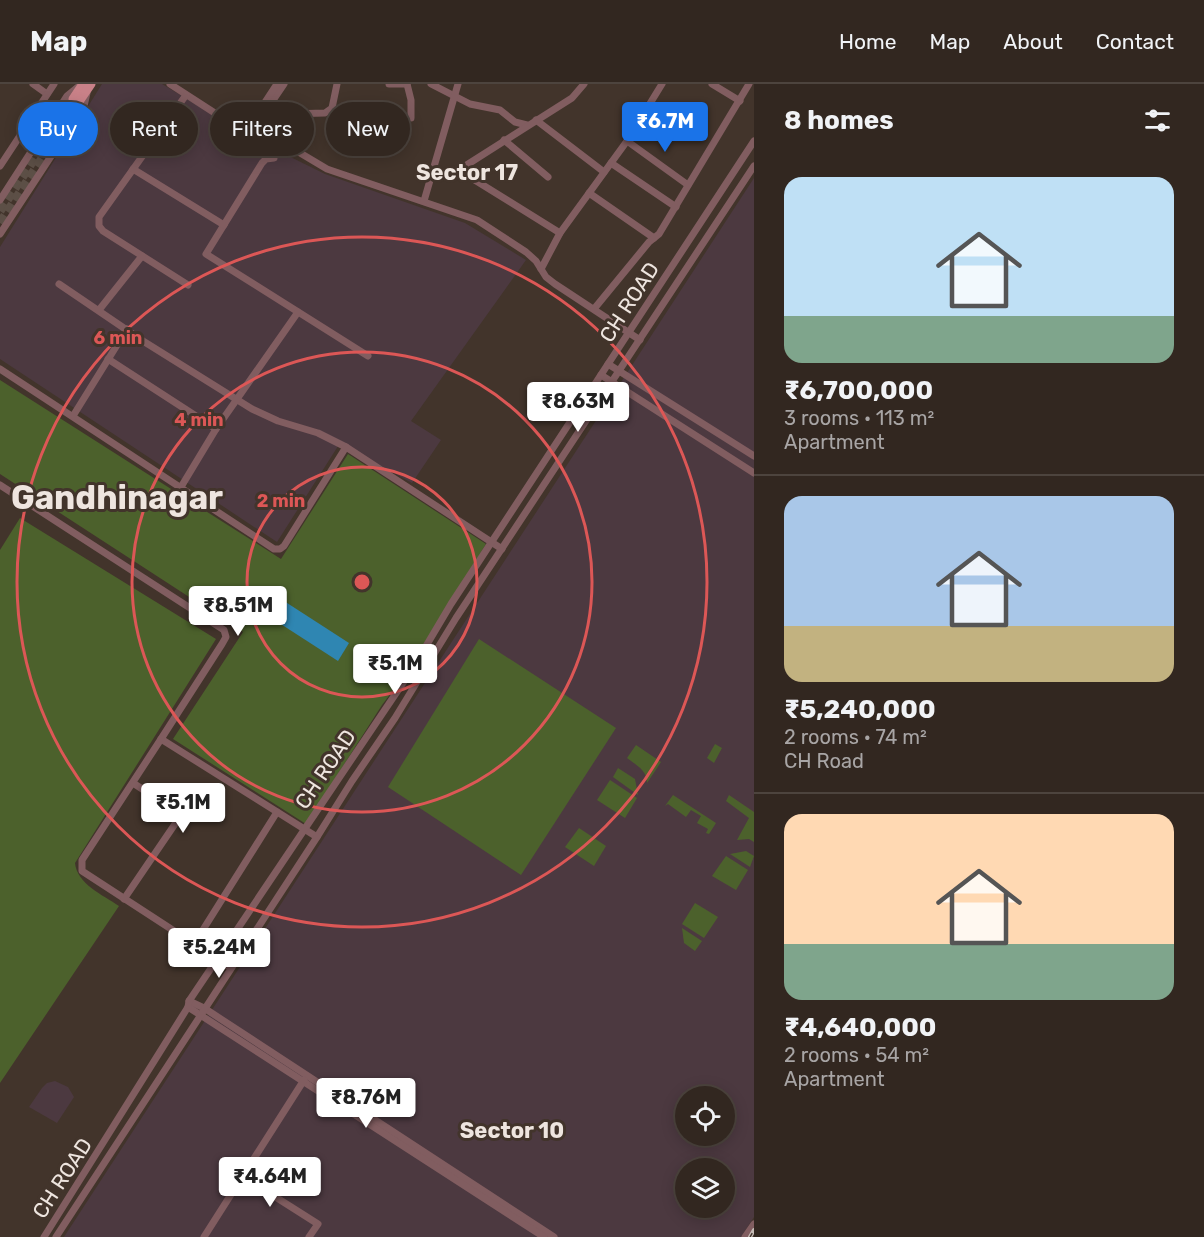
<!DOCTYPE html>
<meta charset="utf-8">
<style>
:root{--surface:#322720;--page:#3a2f29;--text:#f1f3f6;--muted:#a8a5a5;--line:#4d443e;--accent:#1a73e8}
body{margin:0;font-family:Rubik,sans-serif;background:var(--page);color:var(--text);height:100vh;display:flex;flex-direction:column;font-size:22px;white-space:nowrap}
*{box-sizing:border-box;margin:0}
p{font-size:20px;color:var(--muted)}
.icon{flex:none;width:33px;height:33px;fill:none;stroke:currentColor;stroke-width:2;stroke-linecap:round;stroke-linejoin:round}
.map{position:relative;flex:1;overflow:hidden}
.drawer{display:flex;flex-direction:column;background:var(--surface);width:450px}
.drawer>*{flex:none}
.guide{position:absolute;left:18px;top:18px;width:570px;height:54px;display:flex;gap:12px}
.controls{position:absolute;left:675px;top:1002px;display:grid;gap:12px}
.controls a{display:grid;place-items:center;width:60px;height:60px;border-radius:50%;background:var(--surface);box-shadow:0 3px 15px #0003,0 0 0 2px var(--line);font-size:30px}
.price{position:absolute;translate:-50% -51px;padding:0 14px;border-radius:6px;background:#fff;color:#222;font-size:20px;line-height:39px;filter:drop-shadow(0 2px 3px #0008)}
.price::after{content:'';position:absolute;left:50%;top:36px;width:18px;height:14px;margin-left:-9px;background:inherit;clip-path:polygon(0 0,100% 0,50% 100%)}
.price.selected{background:var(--accent);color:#fff}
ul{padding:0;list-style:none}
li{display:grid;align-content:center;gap:12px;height:318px;padding:0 30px}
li+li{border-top:2px solid var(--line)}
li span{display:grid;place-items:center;height:186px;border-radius:18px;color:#555}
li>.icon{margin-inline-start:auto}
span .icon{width:108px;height:108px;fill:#fffc;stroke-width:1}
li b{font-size:26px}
h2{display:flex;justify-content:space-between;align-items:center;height:72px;padding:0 30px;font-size:26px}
.chip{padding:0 21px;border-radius:27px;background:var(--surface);box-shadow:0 3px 15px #0003,0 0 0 2px var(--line);font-size:21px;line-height:54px}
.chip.selected{background:var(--accent);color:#fff}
header{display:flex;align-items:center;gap:36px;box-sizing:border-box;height:84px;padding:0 30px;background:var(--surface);border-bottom:2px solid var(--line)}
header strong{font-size:28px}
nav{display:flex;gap:33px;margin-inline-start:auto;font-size:21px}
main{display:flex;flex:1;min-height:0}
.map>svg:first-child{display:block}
.commercial{fill:#4c3940;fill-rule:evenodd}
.green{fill:#4c612c}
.water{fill:#2f86b2}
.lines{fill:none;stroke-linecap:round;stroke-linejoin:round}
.major-tunnel{stroke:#5c4f46;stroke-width:9;stroke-dasharray:9 4.5;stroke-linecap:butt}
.minor{stroke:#815d60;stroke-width:7}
.major{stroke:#c98188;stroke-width:9}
.rail-casing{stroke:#c6bcb6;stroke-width:4}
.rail{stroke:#42342b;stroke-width:1.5;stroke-dasharray:4.5;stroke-linecap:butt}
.ring{fill:none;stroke:#dc5756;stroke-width:3}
.labels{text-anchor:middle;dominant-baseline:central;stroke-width:6;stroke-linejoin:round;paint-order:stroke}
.street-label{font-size:21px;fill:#eee5df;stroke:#42342b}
.neighbourhood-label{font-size:22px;font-weight:bold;fill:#eee5df;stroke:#42342b}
.town-label{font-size:33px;font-weight:bold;fill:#eee5df;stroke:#42342b}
.centre{fill:#dc5756;stroke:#42342b;stroke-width:3}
.ring-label{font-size:18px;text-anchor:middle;font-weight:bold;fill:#dc5756;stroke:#42342b;stroke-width:6;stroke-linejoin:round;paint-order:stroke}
</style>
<header>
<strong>Map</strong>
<nav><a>Home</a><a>Map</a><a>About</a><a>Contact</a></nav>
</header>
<main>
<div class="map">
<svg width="754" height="1153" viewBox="0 0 754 1153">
<rect width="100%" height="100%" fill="#42342b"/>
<!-- commercial -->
<g class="commercial">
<polygon points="102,0 162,0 258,57 325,90 465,139 526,176 411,337 441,356 412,399 340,359 277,458 0,275 0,163"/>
<path d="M 754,94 L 754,1133 L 741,1153 L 64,1153 ZM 686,1012 L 724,1012 L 724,1052 L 686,1052 ZM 686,1084 L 724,1084 L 724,1124 L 686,1124 Z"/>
<polygon points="55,997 68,1003 74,1013 57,1039 29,1023 42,1004 47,999"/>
</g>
<!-- green -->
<g class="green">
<polygon points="0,296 281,475 348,370 486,460 404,592 382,621 306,740 173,655 243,548 0,390"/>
<path d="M 20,434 L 216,555 L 75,779 C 77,800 103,811 119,822 L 0,999 L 0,466 Z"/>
<polygon points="479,555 616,644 521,791 388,703"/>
<polygon points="715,660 722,664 714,679 707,674"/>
<path d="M 636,661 L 661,678 L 647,699 C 647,686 637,682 627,674 Z"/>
<polygon points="618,684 635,695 638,711 613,693"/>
<polygon points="610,696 637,714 625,734 597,716"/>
<polygon points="673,711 716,739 709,750 706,749 708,745 697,739 701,732 691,726 686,733 668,720 665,722"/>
<polygon points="729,711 754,728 754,758 749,755 737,756 749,734 726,717"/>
<polygon points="579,744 606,762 594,782 565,763"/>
<polygon points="746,767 754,772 750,783 730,770"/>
<polygon points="726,772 748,786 736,806 712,792"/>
<polygon points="695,819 718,833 704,854 682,840"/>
<polygon points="682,844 702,857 695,867 684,859"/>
</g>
<!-- water -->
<polygon class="water" points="284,517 349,559 338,577 273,535"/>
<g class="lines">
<!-- major-tunnel -->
<g class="major-tunnel">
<polyline points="0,127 48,54"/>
<polyline points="0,139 78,19"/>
</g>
<!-- minor -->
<g class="minor">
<polyline points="33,0 47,10"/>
<polyline points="170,0 238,44 270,51 327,85 477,136 526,168 536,177 546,193 555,200 640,256"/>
<polyline points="389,0 407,0"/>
<polyline points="407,0 411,16 411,34"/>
<polyline points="431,0 470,20 500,26 515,38 527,41"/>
<polyline points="712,0 740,17"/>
<polyline points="186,11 99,133 99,142 103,147 188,201"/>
<polyline points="272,17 288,30 325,29 332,24 337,0"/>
<polyline points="536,36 604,88"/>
<polyline points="254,39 259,37 284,0"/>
<polyline points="251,46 254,39 254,35 277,0"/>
<polyline points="504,56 548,93"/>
<polyline points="627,57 688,101"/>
<polyline points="274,74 266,75 262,79 206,170 368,272"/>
<polyline points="611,79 676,123"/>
<polyline points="0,82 54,0"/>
<polyline points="133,85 224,141"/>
<polyline points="589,109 654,154"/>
<polyline points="0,116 67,12 78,3"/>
<polyline points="424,117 458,0"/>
<polyline points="560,149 465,90 463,86 465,82 572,14 584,0"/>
<polyline points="0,150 84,22 87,9"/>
<polyline points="541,185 560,149 627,57 662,0"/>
<polyline points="59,200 143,257 252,325 278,337 318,349 346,363"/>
<polyline points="594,225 649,158 659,150 749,0"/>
<polyline points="99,226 142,172"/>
<polyline points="108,275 216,345"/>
<polyline points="608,280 754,372"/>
<polyline points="0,285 274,465 280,465 284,462 346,363 502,465"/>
<polyline points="601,291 754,389"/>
<polyline points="73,332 127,245"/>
<polyline points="0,401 224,546 226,553 222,560 161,655 317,753"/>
<polyline points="181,403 216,345 298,228"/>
<polyline points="161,655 82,776 82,787 231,884"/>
<polyline points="124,815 175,740 177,733 171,724 133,699"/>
<polyline points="194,860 277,728"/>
<polyline points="189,917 204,924 554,1153"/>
<polyline points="188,923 544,1153"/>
<polyline points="244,1093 318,1140 309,1153"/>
<polyline points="44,1153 188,923 189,917 413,584 451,520 754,57"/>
<polyline points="56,1153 317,753 352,697 395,634 456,534 754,82"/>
<polyline points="204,1153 304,996"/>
<polyline points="745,1153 754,1140"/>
</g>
<!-- major -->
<g class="major">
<polyline points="73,15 83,0"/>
<polyline points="78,19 91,0"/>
</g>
<!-- rail casing -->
<g class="rail-casing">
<polyline id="rail" points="750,1153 754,1146"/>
</g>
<!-- rail -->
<use href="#rail" class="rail"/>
</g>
<!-- distance rings -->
<g class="ring">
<circle cx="362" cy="498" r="115"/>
<circle cx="362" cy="498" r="230"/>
<circle cx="362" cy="498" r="345"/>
</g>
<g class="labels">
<!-- street labels -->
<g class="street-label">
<text transform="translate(629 218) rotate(-57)">CH ROAD</text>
<text transform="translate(325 685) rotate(-56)">CH ROAD</text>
<text transform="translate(62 1094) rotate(-57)">CH ROAD</text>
</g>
<!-- neighbourhood labels -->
<g class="neighbourhood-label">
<text x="467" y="88">Sector 17</text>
<text x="512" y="1046">Sector 10</text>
</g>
<!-- town labels -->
<g class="town-label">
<text x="117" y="413">Gandhinagar</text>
</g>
</g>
<circle cx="362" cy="498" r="9" class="centre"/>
<g class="ring-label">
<text x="118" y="260">6 min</text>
<text x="199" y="342">4 min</text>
<text x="281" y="423">2 min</text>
</g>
</svg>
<div class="controls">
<a><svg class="icon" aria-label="locate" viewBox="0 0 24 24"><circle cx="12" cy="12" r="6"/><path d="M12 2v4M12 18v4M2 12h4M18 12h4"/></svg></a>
<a><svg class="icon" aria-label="layers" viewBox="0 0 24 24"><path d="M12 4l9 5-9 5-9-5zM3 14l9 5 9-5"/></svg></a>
</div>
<b class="price selected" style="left:665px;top:69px">₹6.7M</b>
<b class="price" style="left:578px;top:349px">₹8.63M</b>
<b class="price" style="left:238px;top:553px">₹8.51M</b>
<b class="price" style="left:395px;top:611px">₹5.1M</b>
<b class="price" style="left:183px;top:750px">₹5.1M</b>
<b class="price" style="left:219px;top:895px">₹5.24M</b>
<b class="price" style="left:366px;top:1045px">₹8.76M</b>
<b class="price" style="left:270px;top:1124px">₹4.64M</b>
<div class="guide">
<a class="chip selected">Buy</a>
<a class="chip">Rent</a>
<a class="chip">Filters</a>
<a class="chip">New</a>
</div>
</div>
<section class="drawer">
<h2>8 homes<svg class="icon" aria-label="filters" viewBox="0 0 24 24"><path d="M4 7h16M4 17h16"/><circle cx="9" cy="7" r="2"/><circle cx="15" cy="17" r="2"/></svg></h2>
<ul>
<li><span style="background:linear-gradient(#bfe0f5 75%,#7fa58c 0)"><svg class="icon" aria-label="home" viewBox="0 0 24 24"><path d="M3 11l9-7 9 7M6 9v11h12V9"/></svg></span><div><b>₹6,700,000</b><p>3 rooms · 113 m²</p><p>Apartment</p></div></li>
<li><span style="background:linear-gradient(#a9c7e8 70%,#c2b280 0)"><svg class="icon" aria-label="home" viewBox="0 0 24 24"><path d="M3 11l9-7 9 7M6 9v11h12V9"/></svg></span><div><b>₹5,240,000</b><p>2 rooms · 74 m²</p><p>CH Road</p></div></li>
<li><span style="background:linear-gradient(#ffd9b3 70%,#7fa58c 0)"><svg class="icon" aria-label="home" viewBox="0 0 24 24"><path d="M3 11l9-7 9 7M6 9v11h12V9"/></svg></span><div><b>₹4,640,000</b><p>2 rooms · 54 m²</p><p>Apartment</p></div></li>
</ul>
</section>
</main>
